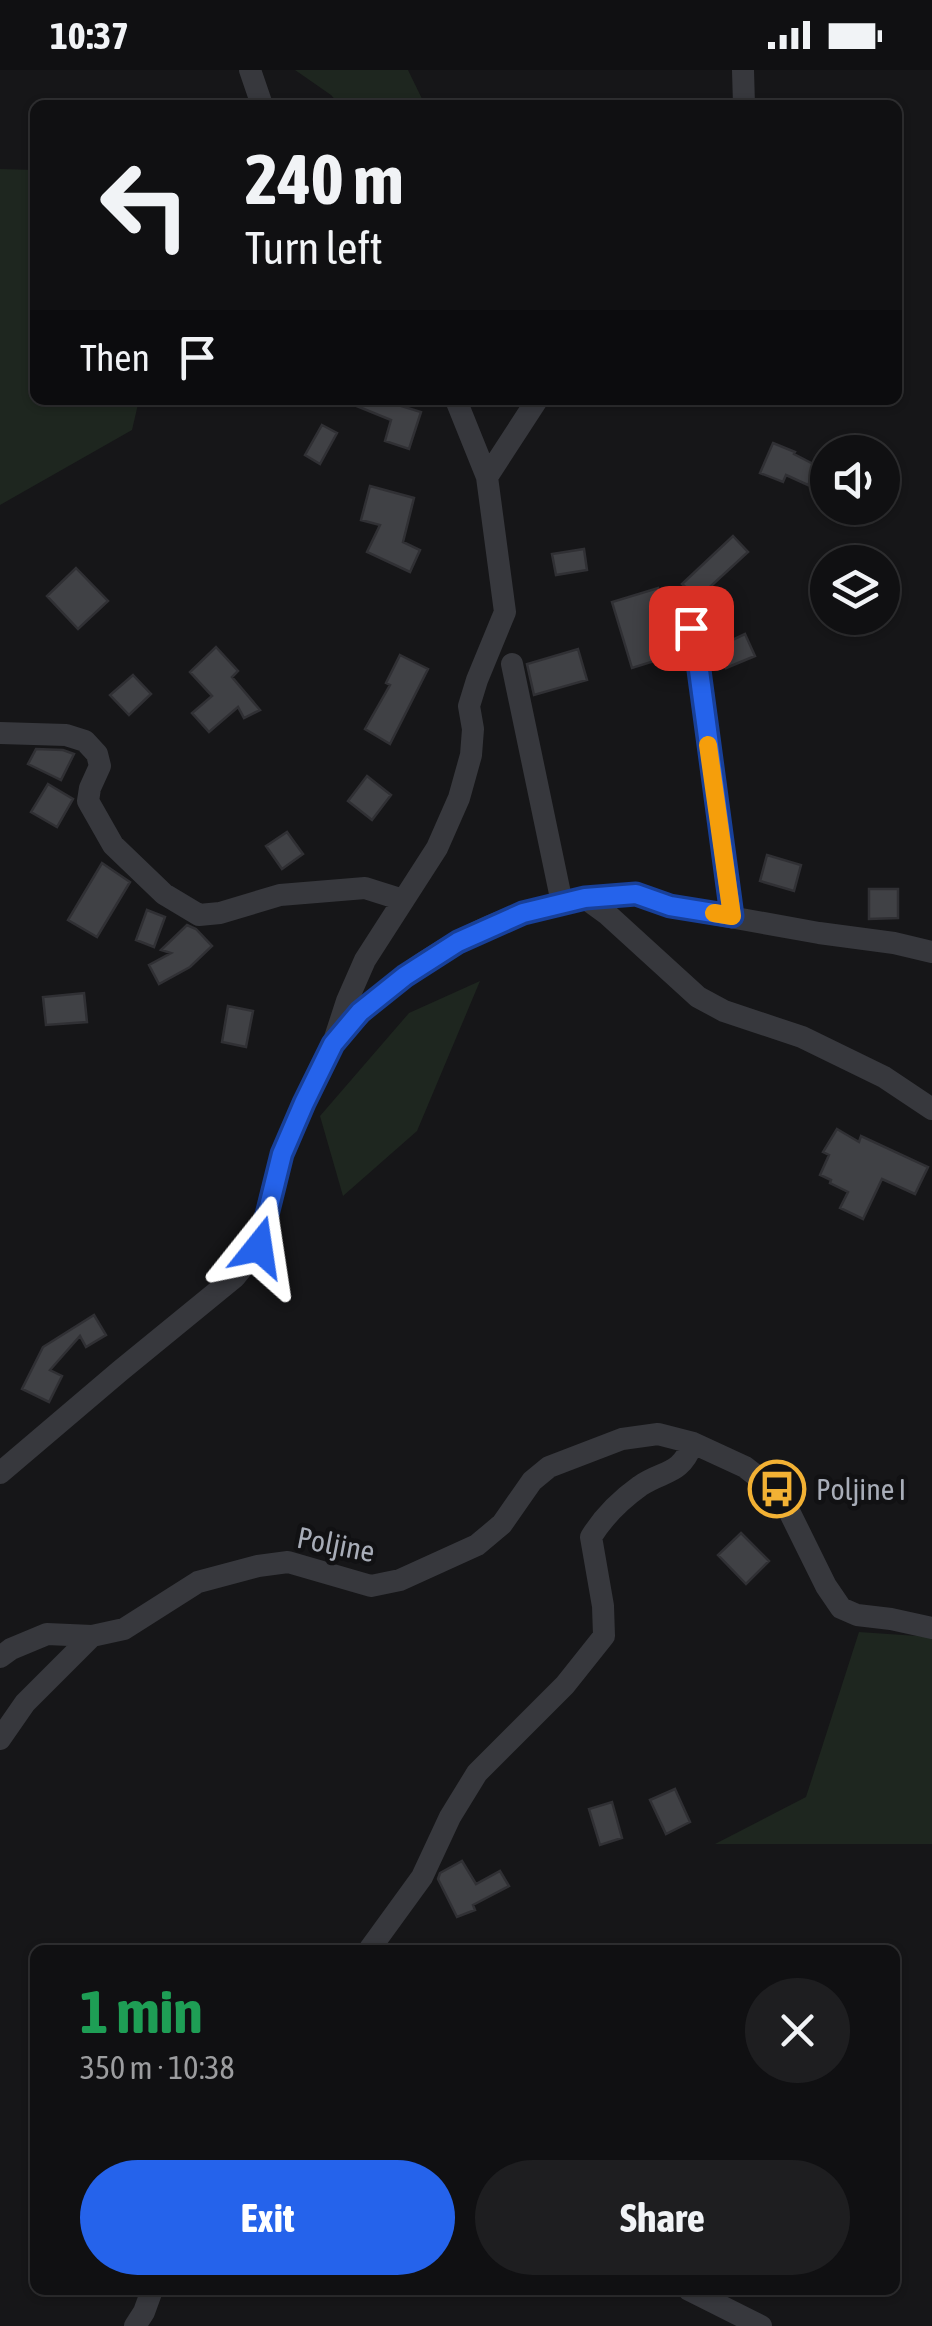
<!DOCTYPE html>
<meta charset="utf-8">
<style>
:root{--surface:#101012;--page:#1e1e20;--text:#f1f3f6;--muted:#9c9d9f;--line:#303032;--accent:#2563eb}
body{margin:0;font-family:"Asap Condensed",sans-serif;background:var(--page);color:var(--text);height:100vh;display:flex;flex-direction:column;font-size:38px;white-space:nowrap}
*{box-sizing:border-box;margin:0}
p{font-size:32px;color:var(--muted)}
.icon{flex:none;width:55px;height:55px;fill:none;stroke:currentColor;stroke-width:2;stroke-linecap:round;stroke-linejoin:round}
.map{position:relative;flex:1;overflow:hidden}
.sheet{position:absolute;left:30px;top:1875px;width:870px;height:350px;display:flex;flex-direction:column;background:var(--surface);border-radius:15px;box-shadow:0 2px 8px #0004,0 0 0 2px var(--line)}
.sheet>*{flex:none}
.guide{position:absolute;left:30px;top:30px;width:872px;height:305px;border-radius:15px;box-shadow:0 2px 8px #0004,0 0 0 2px var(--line);background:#101012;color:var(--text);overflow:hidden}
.buttons{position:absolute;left:810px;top:365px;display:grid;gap:20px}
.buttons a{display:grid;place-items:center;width:90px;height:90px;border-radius:50%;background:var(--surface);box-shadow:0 2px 8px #0004,0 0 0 2px var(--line);font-size:50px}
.pin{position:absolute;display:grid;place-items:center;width:85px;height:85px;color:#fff;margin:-42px;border-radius:20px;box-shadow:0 5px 15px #0006}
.me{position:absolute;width:110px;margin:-55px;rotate:15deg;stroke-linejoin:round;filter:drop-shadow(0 0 8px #0008)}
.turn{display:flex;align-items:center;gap:35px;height:210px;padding:0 50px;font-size:45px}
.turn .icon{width:130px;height:130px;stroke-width:2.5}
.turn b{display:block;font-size:70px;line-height:85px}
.then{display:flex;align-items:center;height:95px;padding:0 50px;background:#0003;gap:20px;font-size:38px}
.round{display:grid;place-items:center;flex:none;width:105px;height:105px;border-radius:52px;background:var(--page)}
.summary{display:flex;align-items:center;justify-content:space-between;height:170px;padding:0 50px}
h1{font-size:60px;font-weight:700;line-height:75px;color:#1e9e55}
.action{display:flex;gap:20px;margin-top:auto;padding:20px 50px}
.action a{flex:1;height:115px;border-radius:60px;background:var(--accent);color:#fff;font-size:40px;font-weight:700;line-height:115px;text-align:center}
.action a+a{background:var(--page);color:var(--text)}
.status{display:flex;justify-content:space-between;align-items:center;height:70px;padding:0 50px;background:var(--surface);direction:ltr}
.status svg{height:28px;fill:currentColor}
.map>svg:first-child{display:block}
</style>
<div class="status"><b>10:37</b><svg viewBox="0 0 49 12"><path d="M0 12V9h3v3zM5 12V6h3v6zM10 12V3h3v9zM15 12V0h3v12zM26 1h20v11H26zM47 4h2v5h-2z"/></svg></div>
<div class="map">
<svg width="932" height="2256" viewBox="0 0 932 2256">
<rect width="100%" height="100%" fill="#161618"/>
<!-- green -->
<path fill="#1e261f" d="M295 0H408L425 35H340L331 25Z
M0 99 35 100V330H139L132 360 0 435Z
M480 911 417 1061 343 1126 320 1046 409 943Z
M859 1562 932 1567V1774H715L806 1727Z"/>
<!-- building -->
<path fill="#404145" stroke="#303034" stroke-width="2.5" d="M342 330H382L421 342 409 379 385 371 391 350Z
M322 355 337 363 320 394 305 385Z
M773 373 795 382 794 384 817 396 808 415 786 405 783 412 760 403Z
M370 416 414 428 403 472 420 480 410 502 367 482 380 455 361 450Z
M733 466 748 482 698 528 682 514Z
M584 479 587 500 556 505 552 484Z
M76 498 108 531 78 559 47 526Z
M658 518 677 584 632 598 612 532Z
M745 564 755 586 726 598 717 577Z
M216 577 238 601 232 607 260 640 244 648 238 637 209 662 192 643 212 626 190 602Z
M578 579 587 610 534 625 527 594Z
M400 585 428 599 390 674 365 659 390 615 386 613Z
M133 605 151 624 129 645 110 625Z
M36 679 63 680 74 684 61 710 28 694Z
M367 706 391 725 372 750 348 731Z
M48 714 73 729 57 757 31 742Z
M287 762 303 784 282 799 266 776Z
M767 785 801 795 794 821 760 811Z
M102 793 130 812 97 867 68 850Z
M869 819H898V848L869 849Z
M147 840 165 847 154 877 136 870Z
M187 855 196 859 212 876 190 897 159 914 149 895 171 883 161 880Z
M84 923 87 952 46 955 43 927Z
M228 936 253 941 246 977 222 972Z
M837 1059 859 1072 861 1066 928 1097 915 1124 882 1109 863 1149 840 1138 848 1122 830 1113 831 1110 820 1105 829 1085 823 1082Z
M94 1245 106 1265 86 1277 80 1266 50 1300 62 1306 49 1332 22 1319 43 1277Z
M741 1463 769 1491 746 1514 718 1485Z
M675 1719 690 1752 666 1764 650 1730Z
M612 1732 622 1768 600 1775 589 1739Z
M462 1791 476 1814 500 1801 509 1816 473 1835 475 1840 457 1847 438 1809 440 1803Z"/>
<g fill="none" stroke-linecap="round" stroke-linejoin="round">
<!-- street -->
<path stroke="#37383d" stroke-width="22" d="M250 0 262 35
M743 0 744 35
M456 330 487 407
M686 537 696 578 732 846
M512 594 562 833
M0 663 66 665 85 671 97 684 100 696 90 718 88 731 113 775 164 824 199 845 220 843 280 825 365 818 403 830
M585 828 636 824 669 836 819 863 894 873 932 882
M341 965C387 910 456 866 523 843 543 836 564 832 585 828L607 844 698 927 724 941 802 967 884 1007 932 1039
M0 1403 120 1301 235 1207 259 1177 282 1084 304 1033 333 974 347 931 365 890 437 778 459 728 471 685 473 659 469 636 477 610 505 542 487 407 537 330
M0 1587 11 1579 47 1564 92 1566 124 1559 198 1512 258 1496 288 1492 371 1516 400 1510 477 1475 502 1454 532 1411 549 1397 622 1369 658 1364 693 1373 745 1397 763 1411 786 1435 826 1516 841 1538 857 1545 891 1549 932 1558
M0 1669 25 1633 92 1566
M369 1880 422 1807 450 1747 477 1703 565 1615 604 1566 603 1536 591 1467C604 1446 619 1431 640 1416 665 1399 679 1407 693 1373
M689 2220 761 2256
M135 2256 144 2242 152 2220"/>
</g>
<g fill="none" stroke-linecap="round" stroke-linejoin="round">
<!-- route casing -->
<g stroke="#184099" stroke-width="25">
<path id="route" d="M259 1177 282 1084 304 1033 333 974 360 942 405 906 458 872 523 843 585 828 636 824 670 836 732 846 696 578 691 558"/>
</g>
<!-- route -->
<use href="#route" stroke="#2563eb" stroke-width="18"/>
<!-- slow -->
<path stroke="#f59e0b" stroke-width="18" d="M708 675 732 846 714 843"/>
</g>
<!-- icons -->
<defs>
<g id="bus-ring" transform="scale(2.875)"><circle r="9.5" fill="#111113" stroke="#f2b134" stroke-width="1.5"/><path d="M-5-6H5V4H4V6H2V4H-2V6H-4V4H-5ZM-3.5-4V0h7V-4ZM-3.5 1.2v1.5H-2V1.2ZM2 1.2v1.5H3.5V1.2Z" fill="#f2b134"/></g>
</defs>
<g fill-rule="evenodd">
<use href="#bus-ring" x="777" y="1419"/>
</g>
<g text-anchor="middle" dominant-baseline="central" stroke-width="9" stroke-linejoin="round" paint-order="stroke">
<!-- poi labels -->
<g font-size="30" fill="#a8adb8" stroke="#111113" text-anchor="start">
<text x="816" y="1419">Poljine I</text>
</g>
<!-- street labels -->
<g font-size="30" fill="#a8adb8" stroke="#111113">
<text transform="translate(336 1474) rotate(11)">Poljine</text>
</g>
</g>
</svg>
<div class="buttons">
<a><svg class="icon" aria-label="sound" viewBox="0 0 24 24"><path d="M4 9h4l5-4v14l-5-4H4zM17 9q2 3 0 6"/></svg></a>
<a><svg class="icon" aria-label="layers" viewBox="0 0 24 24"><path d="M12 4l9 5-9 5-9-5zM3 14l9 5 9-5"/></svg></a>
</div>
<div class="pin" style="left:691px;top:558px;background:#d93025"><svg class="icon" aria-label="arrive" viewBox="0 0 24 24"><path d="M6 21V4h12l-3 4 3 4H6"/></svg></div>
<svg class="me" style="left:259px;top:1177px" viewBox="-20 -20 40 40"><path d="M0-17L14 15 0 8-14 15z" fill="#2563eb" stroke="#fff" stroke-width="4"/></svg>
<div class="guide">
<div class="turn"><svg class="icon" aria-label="left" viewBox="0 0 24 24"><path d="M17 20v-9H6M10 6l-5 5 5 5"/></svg><div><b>240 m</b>Turn left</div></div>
<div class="then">Then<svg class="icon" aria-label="arrive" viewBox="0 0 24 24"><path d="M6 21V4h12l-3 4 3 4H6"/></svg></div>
</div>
<section class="sheet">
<div class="summary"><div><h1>1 min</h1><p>350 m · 10:38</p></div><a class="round"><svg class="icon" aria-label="close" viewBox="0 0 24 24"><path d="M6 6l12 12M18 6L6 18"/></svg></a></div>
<div class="action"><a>Exit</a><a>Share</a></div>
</section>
</div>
